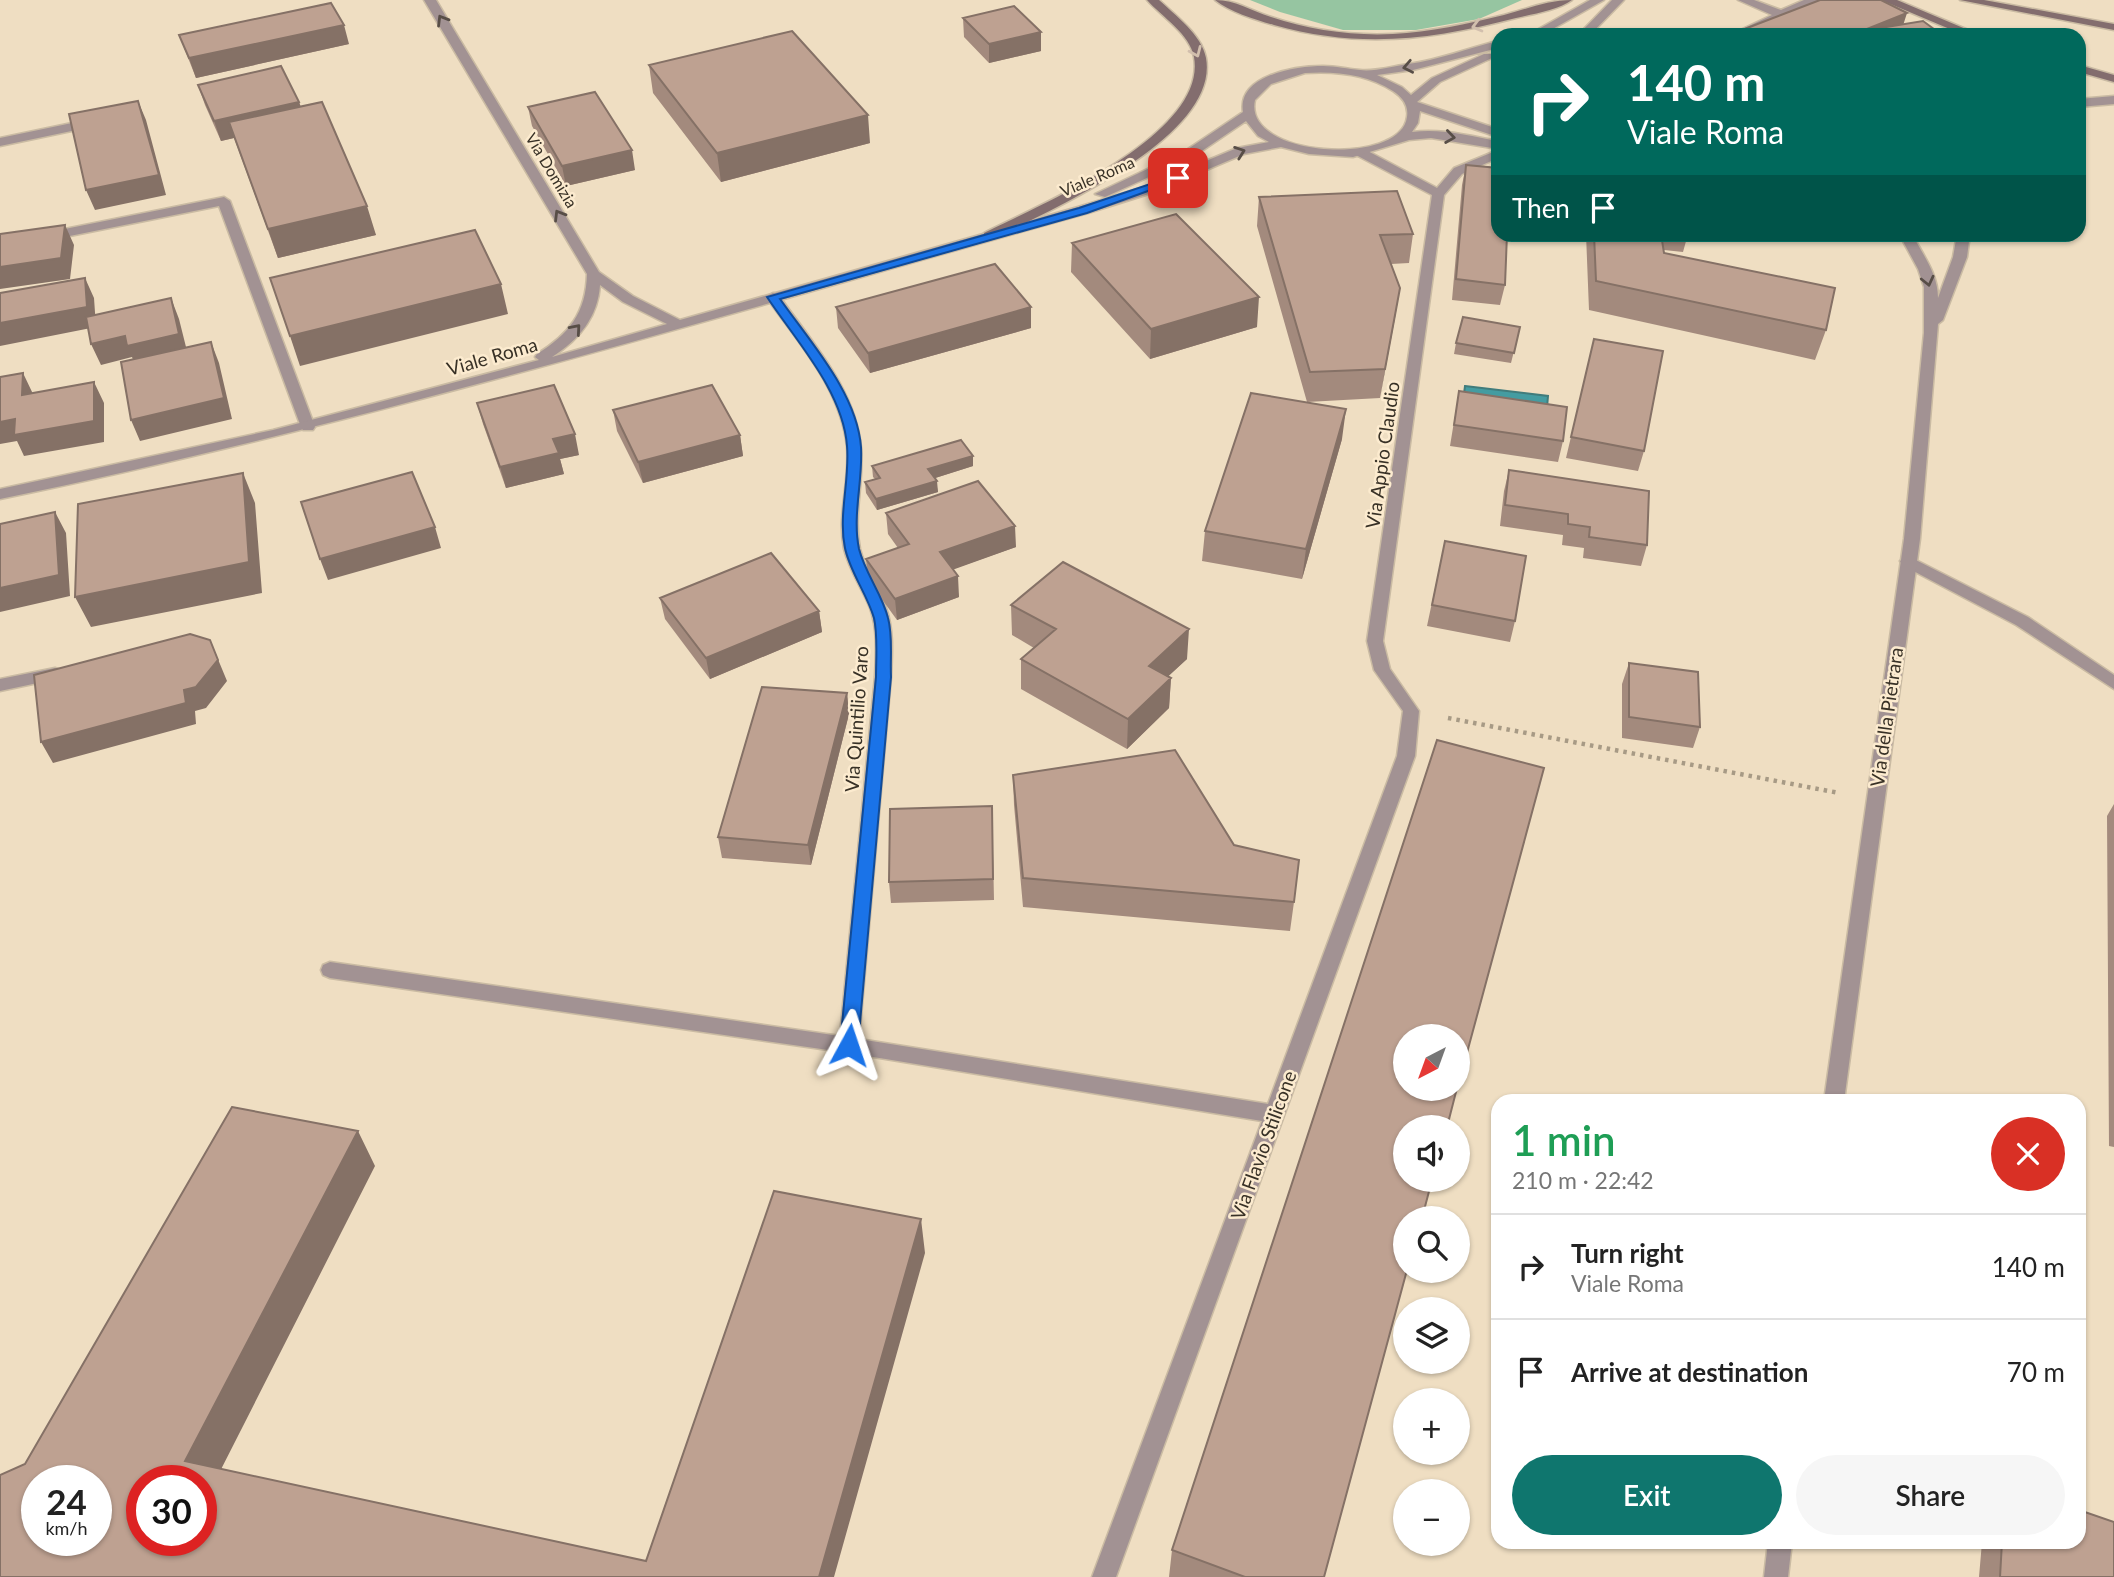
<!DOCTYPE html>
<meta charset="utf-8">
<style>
:root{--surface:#fff;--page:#f6f6f6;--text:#222;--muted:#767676;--line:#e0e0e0;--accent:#0f766e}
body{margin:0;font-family:Lato,sans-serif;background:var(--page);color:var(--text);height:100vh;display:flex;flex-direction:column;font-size:26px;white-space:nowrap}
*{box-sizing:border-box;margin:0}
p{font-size:23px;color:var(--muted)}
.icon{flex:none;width:38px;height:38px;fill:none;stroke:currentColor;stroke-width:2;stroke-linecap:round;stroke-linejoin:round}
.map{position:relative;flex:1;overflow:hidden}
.drawer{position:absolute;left:1491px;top:1094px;width:595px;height:455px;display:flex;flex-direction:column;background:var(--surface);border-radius:21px;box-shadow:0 2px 5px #0004}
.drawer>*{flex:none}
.top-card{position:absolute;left:1491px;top:28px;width:595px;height:214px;border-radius:21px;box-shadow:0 2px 5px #0004;background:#00695c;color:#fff;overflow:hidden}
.needle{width:46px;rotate:221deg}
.buttons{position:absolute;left:1393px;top:1024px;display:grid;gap:14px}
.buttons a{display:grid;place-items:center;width:77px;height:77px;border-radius:50%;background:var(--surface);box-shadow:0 2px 5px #0004;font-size:35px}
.speed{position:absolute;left:21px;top:1465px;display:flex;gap:14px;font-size:35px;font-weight:700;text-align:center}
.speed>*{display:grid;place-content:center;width:91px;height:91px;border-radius:50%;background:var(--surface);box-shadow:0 2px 5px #0004;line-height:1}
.speed small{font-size:18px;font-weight:400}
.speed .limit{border:10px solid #d22;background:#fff;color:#111}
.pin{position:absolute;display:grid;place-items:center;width:60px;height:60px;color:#fff;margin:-30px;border-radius:14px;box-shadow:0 4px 10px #0006}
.me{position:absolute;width:77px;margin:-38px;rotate:5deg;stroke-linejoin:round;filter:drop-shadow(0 0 5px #0008)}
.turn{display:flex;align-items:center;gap:24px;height:147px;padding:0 21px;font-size:32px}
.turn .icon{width:91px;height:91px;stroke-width:2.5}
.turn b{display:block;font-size:49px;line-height:60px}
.then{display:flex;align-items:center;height:66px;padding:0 21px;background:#0003;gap:14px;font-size:26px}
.round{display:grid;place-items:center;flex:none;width:74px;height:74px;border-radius:37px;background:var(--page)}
.summary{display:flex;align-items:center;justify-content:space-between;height:119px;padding:0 21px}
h1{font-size:42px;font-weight:600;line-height:52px;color:#1e9e55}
.button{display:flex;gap:14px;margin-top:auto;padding:14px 21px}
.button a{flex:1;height:80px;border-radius:42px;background:var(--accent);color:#fff;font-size:28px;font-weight:600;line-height:80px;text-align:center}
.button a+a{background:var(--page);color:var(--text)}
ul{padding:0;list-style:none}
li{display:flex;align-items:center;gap:21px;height:105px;padding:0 21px;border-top:2px solid var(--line)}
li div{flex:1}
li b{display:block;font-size:26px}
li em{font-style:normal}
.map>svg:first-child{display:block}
</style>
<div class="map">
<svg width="2114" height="1577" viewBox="0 0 2114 1577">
<rect width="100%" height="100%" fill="#efdec2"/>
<!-- green -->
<path fill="#96c5a1" d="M1250 0H1522L1479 19 1416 30H1343L1280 12Z"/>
<!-- water -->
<path fill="#449ca1" stroke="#407c7c" stroke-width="2" d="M1465 386 1548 396 1546 419 1462 409Z"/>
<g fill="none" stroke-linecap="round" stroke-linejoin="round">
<!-- service casing -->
<g stroke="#cabba3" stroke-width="3">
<path id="service" d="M96 118 102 122 100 125 0 146V138Z
M1908 556 2028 617 2114 675V689L2016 625 1902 565 1900 561Z"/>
</g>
<!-- minor casing -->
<g stroke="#cabba3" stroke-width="3">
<path id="minor" d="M1738 0H1754L1781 10 1804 0H1819L1745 35H1730L1772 15Z
M1356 149H1364L1437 188 1454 168 1498 150V158L1462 174 1444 195 1383 641 1390 669 1419 711 1415 756 1116 1577H1092L1262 1121 849 1053 330 978 323 975 321 970 323 965 330 962 840 1036 875 677C876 654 878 630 870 608 862 588 849 570 844 549 837 515 850 481 847 447 841 389 798 342 766 297L773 293 778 294C810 340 856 389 861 448 864 482 853 515 860 549 865 570 879 588 886 608 894 630 892 654 891 677L859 1039 1268 1104 1397 756 1403 711 1374 670 1367 641 1432 195 1356 155Z
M224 197 230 201 315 427 313 430H303L301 427 219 206 0 250V242Z
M55 668 61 670 63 674 61 678 0 691V679Z"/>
</g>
<!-- tertiary casing -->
<g stroke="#cabba3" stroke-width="3">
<path id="tertiary" d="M424 0H436L599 272 633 296 680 320 1078 207 1144 187 1237 148 1269 142 1258 136 1246 121 1193 157 1105 197 1095 194 1185 151 1243 112C1237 75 1296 66 1323 66 1336 66 1348 69 1360 70 1374 72 1394 66 1408 64 1439 60 1468 48 1498 41V48L1413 70 1377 75 1402 87 1411 95 1432 78 1484 54H1492V58L1440 82 1417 102 1498 129V137L1420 111 1418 123 1412 132C1441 128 1470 136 1498 141V149L1431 138 1409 140 1353 157 1309 154 1281 147 1244 154 1152 193 1088 213C726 314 368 423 0 499V489L273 430 539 360 535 357 537 354C569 334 586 313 587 274ZM1305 73C1335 71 1367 74 1393 91 1402 97 1409 105 1407 117 1401 167 1242 158 1255 100L1271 84ZM600 285 623 302 667 324 552 357C579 340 598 317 600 285Z
M1590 0H1604L1542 35H1528Z
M1612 0H1624L1590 35H1578Z
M2114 96V104L2079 107V99Z
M1899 234H1912C1923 255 1938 274 1938 298L1953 257 1957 234H1970L1967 257 1943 320 1938 324 1920 539 1844 1101H1824L1904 539 1924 333V287L1918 269Z
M1768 1542H1792L1788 1577H1764Z"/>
</g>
<!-- secondary casing -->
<g stroke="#cabba3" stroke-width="3">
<path id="secondary" d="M1147 0H1159C1175 15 1202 35 1206 58 1220 137 1051 209 994 239H984V233C1040 205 1208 134 1194 57 1190 34 1162 17 1147 0Z
M1215 0C1236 0 1251 11 1271 17 1310 30 1352 36 1393 34 1430 32 1467 24 1504 15 1527 9 1548 0 1572 0 1558 10 1533 14 1516 18 1431 40 1360 49 1274 25 1256 20 1230 12 1215 0Z
M1881 0H1897L1980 35H1964Z
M1960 0H1984L2114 24V30Z
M2079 65 2114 75V82L2079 72Z"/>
</g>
<!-- path -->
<path stroke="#a79a85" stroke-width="4.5" stroke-dasharray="3.5 5" stroke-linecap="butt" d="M1448 718 1839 793"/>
<!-- service -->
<use href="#service" fill="#a29293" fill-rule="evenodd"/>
<!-- minor -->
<use href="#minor" fill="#a29293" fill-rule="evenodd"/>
<!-- tertiary -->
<use href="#tertiary" fill="#a29293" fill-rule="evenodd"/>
<!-- secondary -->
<use href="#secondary" fill="#836d6e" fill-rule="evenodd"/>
</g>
<!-- wall -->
<path fill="#a38a7d" d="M963 18 1041 51 989 63 964 37Z
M179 35 349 44 196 78Z
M649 65 870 143 721 182 653 93Z
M198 85 299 102 301 107 376 235 278 258 234 138 221 141 205 105Z
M528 107 635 170 566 186 532 126Z
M1466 165 1505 285 1500 305 1452 300 1462 185Z
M1259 197 1413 234 1409 263 1391 264 1400 288 1380 398 1307 402 1257 226Z
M1586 234H1688L1683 252 1664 250V253L1826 330 1815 360 1589 310Z
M1072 243 1257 327 1150 359 1071 272Z
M836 307 1031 328 870 373 838 328Z
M1520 327 1511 363 1454 354 1456 343Z
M1594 339 1644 451 1638 471 1566 458Z
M1459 391 1563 441 1558 462 1450 446Z
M477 403 579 455 560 459 564 474 506 488 483 424Z
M613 410 740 435 743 456 643 483 617 431Z
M1342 439 1302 579 1202 561 1205 531Z
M973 456V466L935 478 938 492 877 510 866 493 865 482 875 479 873 477 872 466Z
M1509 470 1647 545 1641 566 1583 558 1584 548 1562 545 1563 535 1500 526 1504 491Z
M886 513 1016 547 953 569 959 597 897 620 868 580 866 559 898 548 888 534Z
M1445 541 1515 621 1510 642 1427 626Z
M660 598 819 611 822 632 710 679 665 619Z
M1011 605 1187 659 1168 676 1171 678 1169 708 1127 749 1021 689V659L1034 648 1012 635Z
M1629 663 1700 727 1693 748 1622 738V684Z
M847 693 849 714 811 865 722 858 718 837Z
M1013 775 1234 845 1294 902 1290 931 1023 907 1014 805Z
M2114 804V1147L2109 1146 2107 816Z
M992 806 994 900 891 903 889 882Z
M1982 1542H2079L2114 1577H1979Z
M1172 1550 1324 1577H1169Z"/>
<!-- shaded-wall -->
<path fill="#857166" d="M1907 13 1900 35 1862 31Z
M344 25 349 44 196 78 189 58Z
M1041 32V51L989 63V44Z
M138 101 146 120 166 195 95 210 86 190Z
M299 102 305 121 221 141 214 121Z
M868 115 870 143 721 182 717 153Z
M632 150 635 170 566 186 562 166Z
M367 206 376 235 278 258 268 229Z
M65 225 74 245 70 279 0 289V267Z
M85 278 94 298 96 327 0 346V323Z
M501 284 508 314 300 366 290 336Z
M1400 288 1395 318 1380 398 1385 369Z
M1259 297 1257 327 1150 359 1151 329Z
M171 298 179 319 188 355 136 367 132 357 101 365 91 344Z
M1031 307V328L870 373 868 353Z
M211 342 219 363 232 419 140 441 131 420Z
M23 373 33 394 22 395Z
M94 382 104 403V442L24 456 17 441 0 444V422Z
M1346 409 1342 439 1302 579 1306 549Z
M575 434 579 455 560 459 564 474 506 488 500 467 553 439Z
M740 435 743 456 643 483 638 462Z
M973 456V466L929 480 928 469Z
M243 473 255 503 262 593 91 627 75 597Z
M937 481 938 492 877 510 876 499Z
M55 512 66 533 70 596 0 612V588Z
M1015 526 1016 547 941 574 940 552Z
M435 527 441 548 328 580 320 559Z
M958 576 959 597 897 620 895 599Z
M819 611 822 632 710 679 706 658Z
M1189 629 1187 659 1147 696 1149 666Z
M210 640 227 681 206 708 195 711 196 724 53 763 41 742 184 690Z
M1171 678 1169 708 1127 749 1128 719Z
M847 693 849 714 811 865 808 845Z
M358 1131 375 1166 210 1491 185 1461Z
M921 1219 925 1253 834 1577H819Z"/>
<!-- building -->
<path fill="#bea191" stroke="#857166" stroke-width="2" fill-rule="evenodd" d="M1820 0H1881L1907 13 1862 31 1923 21 1942 35H1729Z
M331 3 344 25 189 58 179 35Z
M1014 6 1041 32 989 44 963 18Z
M792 31 868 115 717 153 649 65Z
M281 66 299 102 214 121 198 85Z
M595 92 632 150 562 166 528 107Z
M138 101 159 175 86 190 69 114Z
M322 102 367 206 268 229 229 122Z
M1466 165 1498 168V234H1507L1505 285 1456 279Z
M1397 191 1413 234 1380 235 1400 288 1385 369 1310 372 1259 197Z
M1176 214 1259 297 1151 329 1072 243Z
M65 225 61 258 0 267V234Z
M475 230 501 284 290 336 270 278Z
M1594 234H1661L1664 253 1835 288 1826 330 1596 281Z
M995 264 1031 307 868 353 836 307Z
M85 278 87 307 0 323V293Z
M171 298 179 334 127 346 125 336 91 344 86 317Z
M1463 317 1520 327 1514 353 1456 343Z
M1594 339 1663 351 1644 451 1571 437Z
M211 342 224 398 131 420 121 362Z
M23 373 22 395 94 382V421L14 435 15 419 0 422V377Z
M554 385 575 434 553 439 559 453 500 467 477 403Z
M712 385 740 435 638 462 613 410Z
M1459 391 1567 407 1563 441 1454 425Z
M1251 393 1346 409 1306 549 1205 531Z
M961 440 973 456 928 469 937 481 876 499 865 482 880 478 872 466Z
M1509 470 1649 491 1647 545 1589 537 1590 527 1568 524V514L1505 505Z
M412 472 435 527 320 559 301 502Z
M243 473 249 562 75 597 78 504Z
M978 481 1015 526 940 552 958 576 895 599 866 559 909 544 886 513Z
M55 512 59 575 0 588V524Z
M1445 541 1526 556 1515 621 1432 605Z
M771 553 819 611 706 658 660 598Z
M1063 562 1189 629 1149 666 1171 678 1128 719 1021 659 1056 629 1011 605Z
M190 634 210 640 218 660 196 687 184 690 186 703 41 742 34 675Z
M1629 663 1698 672 1700 727 1629 717Z
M762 687 847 693 808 845 718 837Z
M1437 740 1544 768 1458 1086V1036H1405V1088H1457L1447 1127H1405V1180H1432L1422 1218H1405V1270H1407L1324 1577H1245L1172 1550Z
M1175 750 1234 845 1299 860 1294 902 1023 878 1013 775Z
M992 806 993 879 889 882 890 809Z
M232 1107 358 1131 185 1461 646 1561 774 1191 921 1219 819 1577H0V1475L25 1464ZM37 1480H96V1540H37ZM142 1480H201V1540H142Z
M2079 1510 2114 1522V1577H2000L2002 1542H2079Z"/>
<!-- one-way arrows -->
<defs><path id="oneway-chevron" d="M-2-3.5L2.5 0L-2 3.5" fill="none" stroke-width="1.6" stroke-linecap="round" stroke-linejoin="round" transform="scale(1.75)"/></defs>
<g stroke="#584e47">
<use href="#oneway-chevron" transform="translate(442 20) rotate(-121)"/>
<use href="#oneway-chevron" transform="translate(1408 67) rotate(169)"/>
<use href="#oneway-chevron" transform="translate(1450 137) rotate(8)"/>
<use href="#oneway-chevron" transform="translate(1240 152) rotate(-20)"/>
<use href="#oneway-chevron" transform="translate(559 215) rotate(-121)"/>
<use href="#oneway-chevron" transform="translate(1928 281) rotate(77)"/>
<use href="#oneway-chevron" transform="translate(576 329) rotate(-49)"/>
</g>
<g stroke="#d2bfad">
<use href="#oneway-chevron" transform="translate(1477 26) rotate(165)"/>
<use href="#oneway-chevron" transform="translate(1196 52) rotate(66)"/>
</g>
<!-- route -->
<path fill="#1a73e8" stroke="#114b97" stroke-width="2" d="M1174 176 1184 178 1087 213 780 299C810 342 857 393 861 447 863 481 852 516 859 549 865 573 882 594 888 618 893 636 890 658 891 677L858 1045 855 1051H842L840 1045 876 677C876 658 878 636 874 618 867 594 850 572 845 548 838 515 850 480 847 446 843 391 796 341 767 297L1079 208Z"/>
<g text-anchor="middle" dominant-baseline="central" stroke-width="5" stroke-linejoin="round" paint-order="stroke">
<!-- far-street labels -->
<g font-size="16" fill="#383126" stroke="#fcebcf">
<text transform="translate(552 170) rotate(59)">Via Domizia</text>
<text transform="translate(1097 176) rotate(-23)">Viale Roma</text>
</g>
<!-- street labels -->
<g font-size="19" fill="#383126" stroke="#fcebcf">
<text transform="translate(492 356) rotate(-16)">Viale Roma</text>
<text transform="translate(1382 455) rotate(-82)">Via Appio Claudio</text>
<text transform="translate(1886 717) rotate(-82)">Via della Pietrara</text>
<text transform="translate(856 719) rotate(-86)">Via Quintilio Varo</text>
<text transform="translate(1263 1145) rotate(-70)">Via Flavio Stilicone</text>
</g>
</g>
</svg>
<div class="buttons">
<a><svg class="needle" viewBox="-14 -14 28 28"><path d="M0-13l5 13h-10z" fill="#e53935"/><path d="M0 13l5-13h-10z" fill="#767676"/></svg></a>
<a><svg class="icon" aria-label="sound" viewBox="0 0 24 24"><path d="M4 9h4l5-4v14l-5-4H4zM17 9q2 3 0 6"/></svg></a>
<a><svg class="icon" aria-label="search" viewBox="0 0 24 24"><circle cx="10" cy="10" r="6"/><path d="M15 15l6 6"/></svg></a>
<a><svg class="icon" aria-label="layers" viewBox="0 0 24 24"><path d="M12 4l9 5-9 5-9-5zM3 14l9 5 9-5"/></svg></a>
<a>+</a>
<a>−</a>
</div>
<div class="speed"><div>24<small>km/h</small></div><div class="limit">30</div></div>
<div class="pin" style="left:1178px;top:178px;background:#d93025"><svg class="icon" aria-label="arrive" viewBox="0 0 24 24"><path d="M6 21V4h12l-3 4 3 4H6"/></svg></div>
<svg class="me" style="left:849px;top:1045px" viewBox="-20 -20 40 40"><path d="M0-17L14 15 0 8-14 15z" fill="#1a73e8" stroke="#fff" stroke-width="4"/></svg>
<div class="top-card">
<div class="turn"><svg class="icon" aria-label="right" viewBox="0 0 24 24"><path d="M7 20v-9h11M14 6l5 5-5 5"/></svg><div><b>140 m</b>Viale Roma</div></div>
<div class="then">Then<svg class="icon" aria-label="arrive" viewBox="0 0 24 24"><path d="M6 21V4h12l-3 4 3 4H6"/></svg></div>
</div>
<section class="drawer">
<div class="summary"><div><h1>1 min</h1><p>210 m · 22:42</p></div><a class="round" style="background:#d93025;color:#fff"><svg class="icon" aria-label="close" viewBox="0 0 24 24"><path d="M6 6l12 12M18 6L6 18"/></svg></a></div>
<ul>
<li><svg class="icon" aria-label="right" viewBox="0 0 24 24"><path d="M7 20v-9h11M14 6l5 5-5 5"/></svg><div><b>Turn right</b><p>Viale Roma</p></div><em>140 m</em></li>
<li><svg class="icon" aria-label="arrive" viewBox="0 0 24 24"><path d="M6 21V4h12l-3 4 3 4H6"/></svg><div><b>Arrive at destination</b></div><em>70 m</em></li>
</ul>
<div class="button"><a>Exit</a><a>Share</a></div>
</section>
</div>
